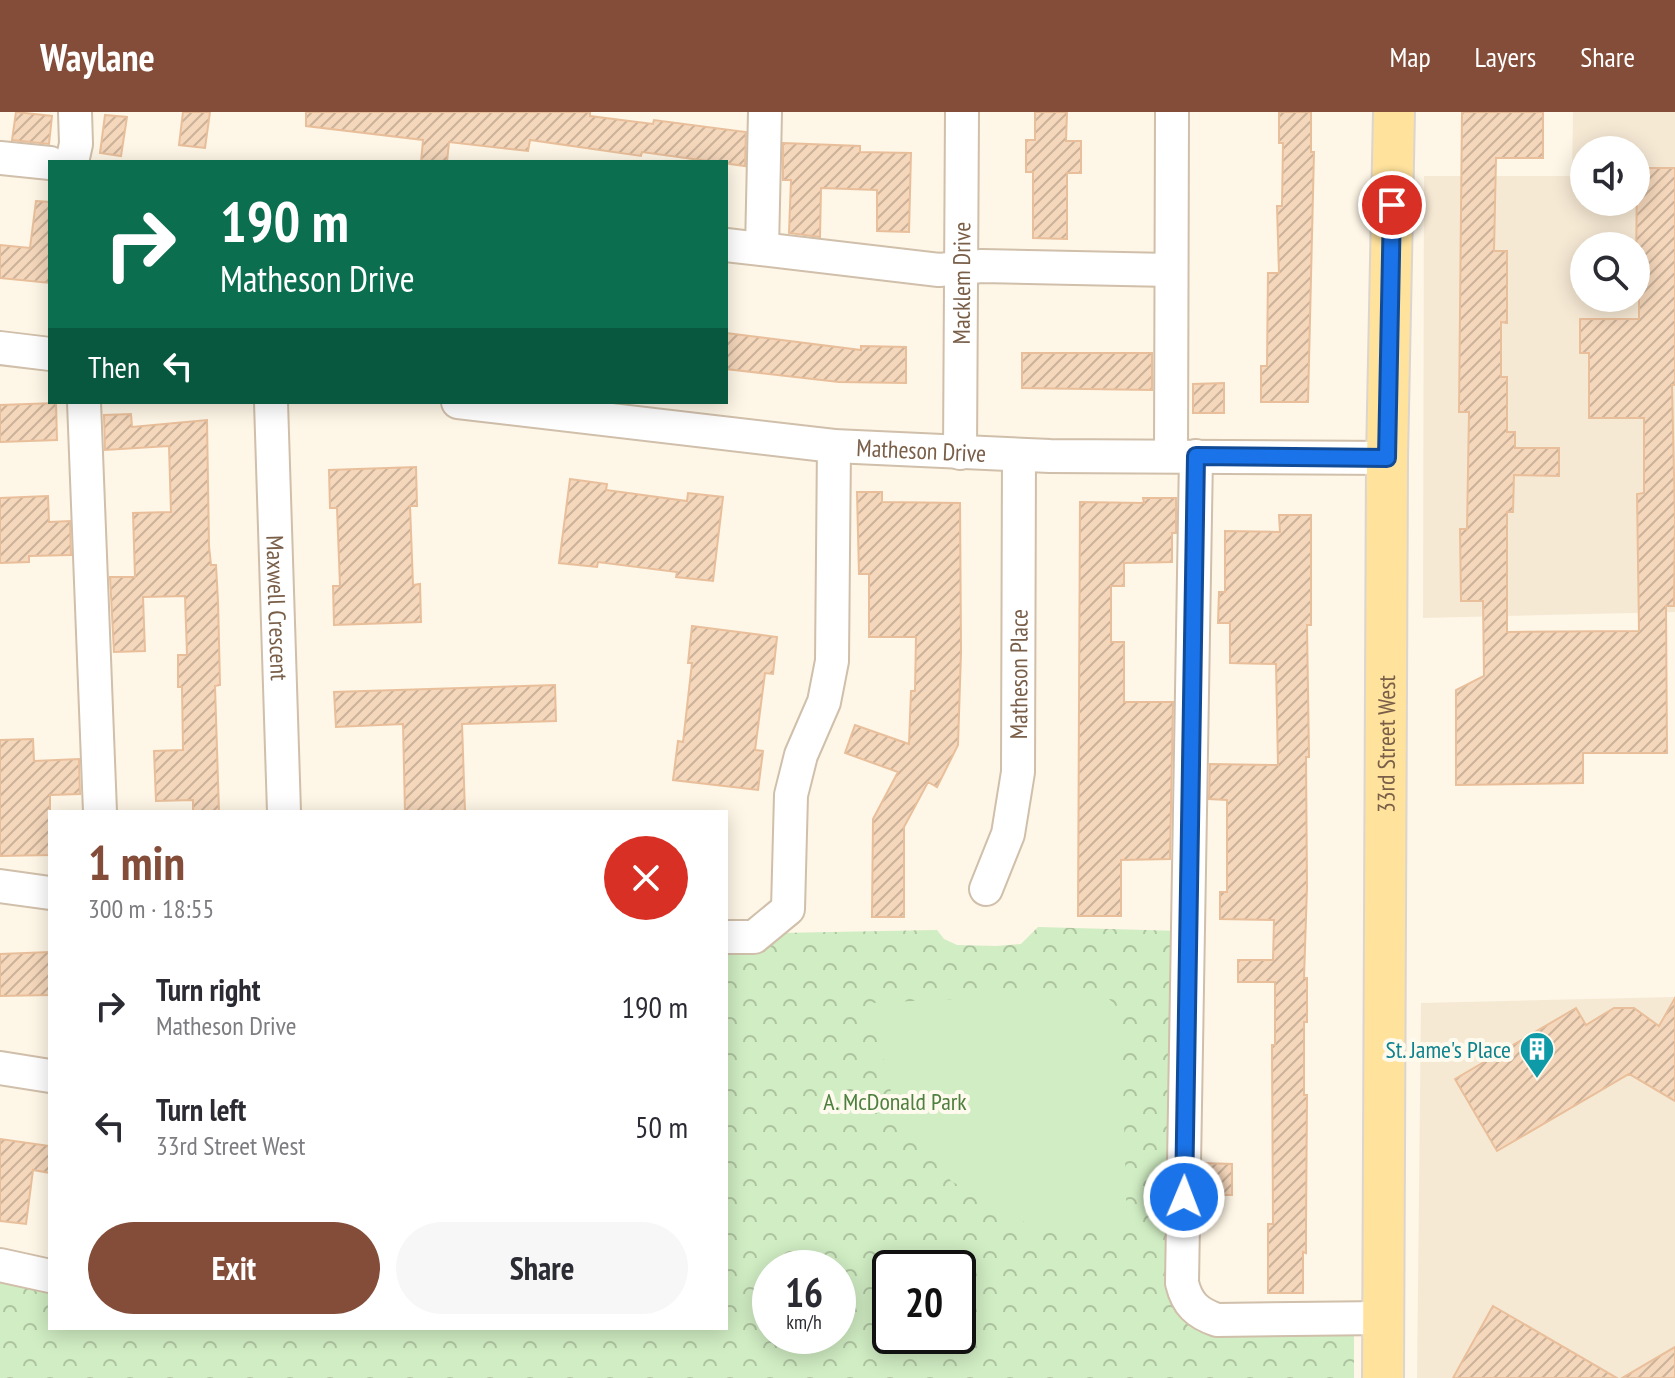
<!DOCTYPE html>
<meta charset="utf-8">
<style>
:root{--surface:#fff;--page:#f7f7f7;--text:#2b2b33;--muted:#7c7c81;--accent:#844d3a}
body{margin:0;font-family:"PT Sans Narrow",sans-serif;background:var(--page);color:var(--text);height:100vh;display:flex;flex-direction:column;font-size:30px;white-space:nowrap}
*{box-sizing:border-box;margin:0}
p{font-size:26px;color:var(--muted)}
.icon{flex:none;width:44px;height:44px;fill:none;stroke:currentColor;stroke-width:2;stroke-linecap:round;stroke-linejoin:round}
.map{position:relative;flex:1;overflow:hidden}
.panel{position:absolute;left:48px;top:698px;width:680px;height:520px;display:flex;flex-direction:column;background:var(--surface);border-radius:0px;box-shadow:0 4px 20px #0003}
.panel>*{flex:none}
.hud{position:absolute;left:48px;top:48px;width:680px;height:244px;border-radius:0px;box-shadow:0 4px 20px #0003;background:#0b6e4f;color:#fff;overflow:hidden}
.controls{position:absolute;left:1570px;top:24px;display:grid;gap:16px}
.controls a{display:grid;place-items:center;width:80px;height:80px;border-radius:50%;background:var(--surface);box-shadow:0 4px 20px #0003;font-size:40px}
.speed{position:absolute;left:752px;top:1138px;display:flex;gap:16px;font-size:40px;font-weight:700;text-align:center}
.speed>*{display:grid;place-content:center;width:104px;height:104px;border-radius:50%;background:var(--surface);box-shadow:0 4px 20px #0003;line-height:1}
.speed small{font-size:20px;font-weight:400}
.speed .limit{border:4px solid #111;border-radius:12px;background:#fff;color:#111}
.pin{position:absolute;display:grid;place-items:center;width:68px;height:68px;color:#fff;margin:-34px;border:4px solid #fff;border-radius:50%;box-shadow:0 2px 8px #0007}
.me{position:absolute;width:88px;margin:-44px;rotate:1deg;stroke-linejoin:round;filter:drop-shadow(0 0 6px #0008)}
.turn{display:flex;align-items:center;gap:28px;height:168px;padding:0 40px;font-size:36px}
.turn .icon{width:104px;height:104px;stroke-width:2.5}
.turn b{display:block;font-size:56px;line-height:68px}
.then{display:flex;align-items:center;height:76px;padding:0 40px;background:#0003;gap:16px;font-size:30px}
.round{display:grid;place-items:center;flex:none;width:84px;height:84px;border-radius:42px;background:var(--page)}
.head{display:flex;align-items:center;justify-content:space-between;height:136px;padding:0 40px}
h1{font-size:48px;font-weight:700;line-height:60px;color:var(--accent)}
.button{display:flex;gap:16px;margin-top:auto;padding:16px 40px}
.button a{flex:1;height:92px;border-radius:48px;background:var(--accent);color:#fff;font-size:32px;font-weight:700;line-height:92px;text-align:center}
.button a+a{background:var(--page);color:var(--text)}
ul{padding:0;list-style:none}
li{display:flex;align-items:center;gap:24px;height:120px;padding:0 40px}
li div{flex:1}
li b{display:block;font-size:30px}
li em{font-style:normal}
header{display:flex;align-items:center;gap:48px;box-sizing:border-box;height:112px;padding:0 40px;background:var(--accent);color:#fff}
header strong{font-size:38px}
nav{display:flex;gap:44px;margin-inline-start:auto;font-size:28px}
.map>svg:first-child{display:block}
</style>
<header>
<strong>Waylane</strong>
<nav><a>Map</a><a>Layers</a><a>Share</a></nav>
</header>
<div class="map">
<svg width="1675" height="1266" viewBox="0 0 1675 1266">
<defs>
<pattern id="park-crowns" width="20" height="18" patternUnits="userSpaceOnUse" patternTransform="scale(2)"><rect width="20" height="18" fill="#d0edc3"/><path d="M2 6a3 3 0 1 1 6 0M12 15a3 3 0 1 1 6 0" fill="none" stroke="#aec3a0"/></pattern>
<pattern id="building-hatch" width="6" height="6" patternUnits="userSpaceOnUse" patternTransform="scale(2)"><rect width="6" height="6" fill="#f5d7bb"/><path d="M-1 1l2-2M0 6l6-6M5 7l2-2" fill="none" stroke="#cbb29a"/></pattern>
</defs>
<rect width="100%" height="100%" fill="#fef6e6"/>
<!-- residential -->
<path fill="#f6e9d4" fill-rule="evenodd" d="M1573 0H1675V500L1423 506 1424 64H1572ZM1584 38H1636V90H1584ZM1584 134H1636V186H1584Z
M1675 885V1266H1417L1421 891Z"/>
<!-- park -->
<path fill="url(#park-crowns)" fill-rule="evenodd" d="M1038 815 1181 819 1174 1188 1354 1212V1266H0V1162L50 1173V1216H726V839L779 821 937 818 944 827 957 833 996 834 1021 832ZM770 1156H838V1224H770ZM890 1156H958V1224H890Z"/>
<!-- garden -->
<path fill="#d0edc3" d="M1102 880 1121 899 1127 1119 1026 1111 951 1069 896 1001 870 891Z"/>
<!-- building -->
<path fill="url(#building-hatch)" stroke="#e9bf9b" stroke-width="2" d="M16 0 52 4 49 32 12 28Z
M183 0H210L205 36 179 33Z
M306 0H590V4L653 12 654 8 746 20 745 54 642 40 641 44 530 28 528 39 449 30 447 50H421L423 28 306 14Z
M1035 0H1067L1066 29H1081V61H1067V127L1033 126V60H1026V28H1035Z
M1279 0H1311V40H1314L1308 290H1261V254H1267L1268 161H1279L1277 94H1282L1283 31H1279Z
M1462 0H1543V46H1496L1494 139H1507V211L1501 210V265H1507V320H1515V336H1559V364L1514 363 1513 400H1507V520L1639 519 1637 382 1644 381V306H1589V241H1580V207H1639V166H1636L1637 56H1675V273H1672L1675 407 1674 494H1666L1667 641H1583V671L1456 673V578L1484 564 1483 489H1461L1460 417H1467L1469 300H1459Z
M105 3 127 5 121 44 100 41Z
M783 31 860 34V40L911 41 909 120 877 119V78L821 76 820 125 789 121 791 68H783Z
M36 89 50 90V171L0 166V133L30 136Z
M726 221 861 238V234L906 235V271L839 270 726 257Z
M1022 241H1152V278L1022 276Z
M1224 271V301H1193V272Z
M56 291 57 328 0 330V293Z
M131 302 132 315 207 308 209 434 211 453H216L218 489 220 573 215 574 219 700H193V688L156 689 154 639 183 638 182 575H178V543H187L185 484 143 485 145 539 114 540 110 465H135L133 401 171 400 169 334 105 338 104 303Z
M416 355 417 394H410L413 473 420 472 421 510 334 513 333 474H340L337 396H330L329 358Z
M570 367 607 372 606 378 687 389 688 381 723 385 713 469 676 465 677 460 598 450 597 455 559 451Z
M857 380H882V390L960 391 961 540 958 633 937 675 928 670 904 715V805H872L873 707 898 660 845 641 855 613 909 632 911 579H915L916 525H869V462H859Z
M48 384 49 410 70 409 71 443 29 444V450L0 451V386Z
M1143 386H1176V421H1172V450L1124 451V474H1111V530H1124V590H1173L1170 747 1121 748V804H1078L1080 390 1144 391Z
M1279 403H1311V513H1307L1309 645H1306L1307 775 1304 866H1307V910H1304V983H1307L1306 1112V1141L1303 1140V1181H1268V1112H1273L1272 933H1275V870H1238V848H1273L1274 808 1220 807V780H1227V688L1209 687 1210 652 1278 653 1276 552 1230 551V511H1218L1219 480H1225V419L1280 420Z
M692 514 777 525 773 562 765 561 755 638 763 639 758 678 673 668 678 629 683 630 692 551H688Z
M555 573 556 609 462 612 465 700H405L403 612 336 615 334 580Z
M33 627 34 649 79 647 80 682 50 683V743L0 744V628Z
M50 840V883L0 884V842Z
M1675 886V989L1629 962 1497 1039 1455 967 1576 896 1586 913 1614 896H1634L1659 914Z
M0 1027 50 1034V1061L33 1058 26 1112 0 1109Z
M1203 1051 1232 1052V1083H1202Z
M1493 1194 1617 1266H1453Z
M1675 1235V1266H1622Z"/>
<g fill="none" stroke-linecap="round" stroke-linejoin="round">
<!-- minor casing -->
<g stroke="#d0bfaa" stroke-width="36">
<g id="minor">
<path d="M0 46 50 51"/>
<path d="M72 50 76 32 75 0"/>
<path d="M726 133 939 158 982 154 1170 158"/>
<path d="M762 137 765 0"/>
<path d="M0 236 50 242"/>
<path d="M84 290 100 700"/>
<path id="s1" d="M271 290 284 700"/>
<path id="s2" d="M458 290 834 334 1050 344 1387 346"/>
<path id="s3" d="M960 341 962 0"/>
<path d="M1171 344 1172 0"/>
<path d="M1196 344 1182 1171C1187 1192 1197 1201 1217 1208L1384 1206"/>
<path d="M0 774 50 781"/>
<path id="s4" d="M986 777 1008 722 1018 660 1019 343"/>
<path d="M726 825H754L788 797 791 683 801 643 824 590 832 549 834 334"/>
<path d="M0 956 50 964"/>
<path d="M0 1153 50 1164"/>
</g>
</g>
<!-- major casing -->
<g stroke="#dcd5cf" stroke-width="44">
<g id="major">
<path id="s5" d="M1383 1266 1387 346 1394 0"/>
</g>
</g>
<!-- minor -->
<use href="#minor" stroke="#fff" stroke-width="32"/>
<!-- major -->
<use href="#major" stroke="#ffe29c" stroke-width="40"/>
</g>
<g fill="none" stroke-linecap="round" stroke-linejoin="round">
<!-- route casing -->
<g stroke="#114b97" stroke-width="20">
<path id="route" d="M1184 1085 1196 344 1387 346 1392 93"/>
</g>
<!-- route -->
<use href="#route" stroke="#1a73e8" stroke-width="14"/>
</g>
<!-- icons -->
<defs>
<g id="building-pin" transform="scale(1.8)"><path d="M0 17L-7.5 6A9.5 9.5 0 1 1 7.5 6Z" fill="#0f9aa8" stroke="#fffaee"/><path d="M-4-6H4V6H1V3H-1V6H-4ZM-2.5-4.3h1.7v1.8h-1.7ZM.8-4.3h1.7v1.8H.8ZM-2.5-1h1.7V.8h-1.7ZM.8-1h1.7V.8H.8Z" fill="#fff"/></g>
</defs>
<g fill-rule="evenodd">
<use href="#building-pin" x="1537" y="937"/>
</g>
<g text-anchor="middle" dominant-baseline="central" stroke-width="8" stroke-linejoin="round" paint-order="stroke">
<!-- street labels -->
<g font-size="24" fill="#795e48" stroke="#fffaee">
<text stroke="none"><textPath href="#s3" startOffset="170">Macklem Drive</textPath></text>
<text stroke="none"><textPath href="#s2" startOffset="466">Matheson Drive</textPath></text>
<text stroke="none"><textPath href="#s1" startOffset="206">Maxwell Crescent</textPath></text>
<text stroke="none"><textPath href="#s4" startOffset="220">Matheson Place</textPath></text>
<text stroke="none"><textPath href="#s5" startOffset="634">33rd Street West</textPath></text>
</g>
<!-- culture labels -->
<g font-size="24" fill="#0d838f" stroke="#fffaee" text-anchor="end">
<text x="1511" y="937">St. Jame's Place</text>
</g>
<!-- park labels -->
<g font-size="24" fill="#4d803f" stroke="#fffaee">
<text x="895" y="989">A. McDonald Park</text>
</g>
</g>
</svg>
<div class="controls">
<a><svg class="icon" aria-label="sound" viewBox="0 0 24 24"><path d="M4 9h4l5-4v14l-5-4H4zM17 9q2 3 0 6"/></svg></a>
<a><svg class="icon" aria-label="search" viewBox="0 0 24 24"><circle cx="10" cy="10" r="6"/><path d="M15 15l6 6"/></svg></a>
</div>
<div class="speed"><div>16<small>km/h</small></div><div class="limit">20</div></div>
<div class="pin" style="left:1392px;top:93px;background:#d93025"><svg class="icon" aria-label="arrive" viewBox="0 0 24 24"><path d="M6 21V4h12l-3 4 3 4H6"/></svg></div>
<svg class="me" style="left:1184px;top:1085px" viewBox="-20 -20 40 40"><circle r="17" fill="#1a73e8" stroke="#fff" stroke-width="3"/><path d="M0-11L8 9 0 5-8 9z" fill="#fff"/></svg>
<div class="hud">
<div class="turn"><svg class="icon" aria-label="right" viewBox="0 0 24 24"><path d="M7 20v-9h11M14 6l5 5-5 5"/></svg><div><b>190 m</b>Matheson Drive</div></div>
<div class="then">Then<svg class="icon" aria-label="left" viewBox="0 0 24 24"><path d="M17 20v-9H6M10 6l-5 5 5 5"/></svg></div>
</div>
<section class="panel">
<div class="head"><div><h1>1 min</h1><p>300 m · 18:55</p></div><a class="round" style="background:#d93025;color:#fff"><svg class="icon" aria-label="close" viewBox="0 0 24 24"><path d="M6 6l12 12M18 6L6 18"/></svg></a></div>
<ul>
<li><svg class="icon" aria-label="right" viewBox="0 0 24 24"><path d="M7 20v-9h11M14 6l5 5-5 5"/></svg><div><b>Turn right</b><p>Matheson Drive</p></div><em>190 m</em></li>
<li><svg class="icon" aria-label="left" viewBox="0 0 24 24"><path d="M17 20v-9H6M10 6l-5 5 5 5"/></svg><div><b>Turn left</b><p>33rd Street West</p></div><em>50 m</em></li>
</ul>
<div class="button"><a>Exit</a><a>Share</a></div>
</section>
</div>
